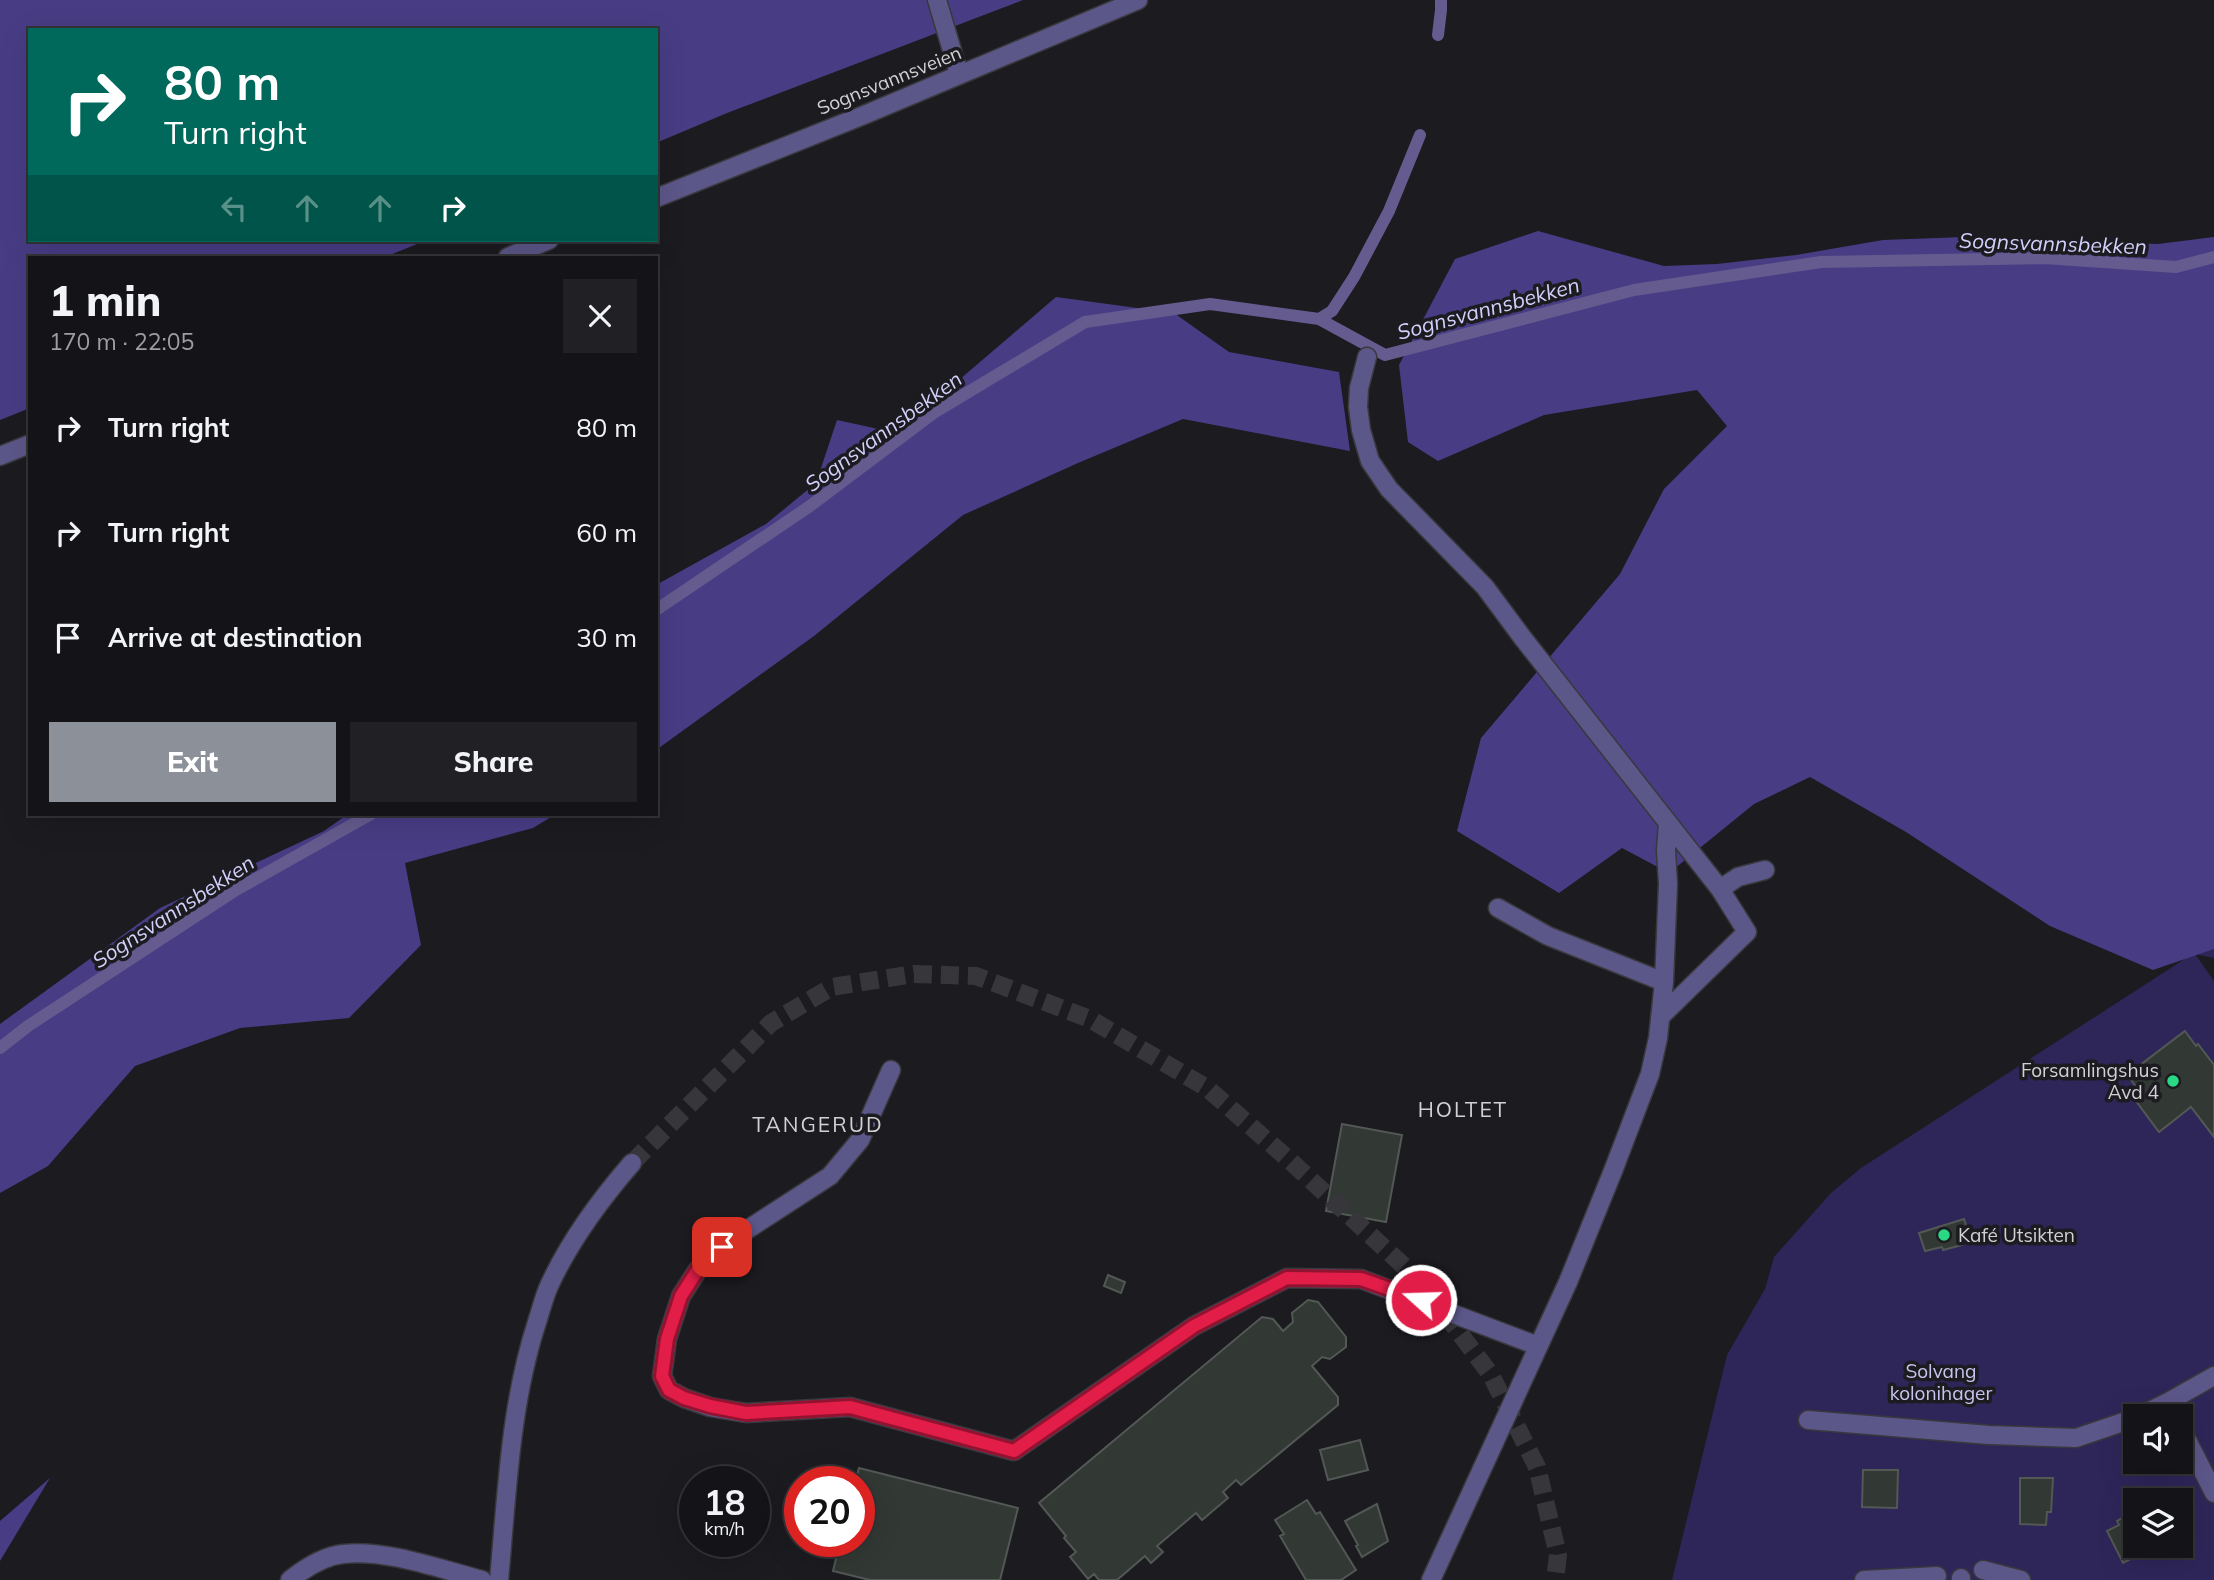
<!DOCTYPE html>
<meta charset="utf-8">
<style>
:root{--surface:#141418;--page:#212125;--text:#f1f3f6;--muted:#9d9ea2;--line:#333337;--accent:#8c9099}
body{margin:0;font-family:Mulish,sans-serif;background:var(--page);color:var(--text);height:100vh;display:flex;flex-direction:column;font-size:26px;white-space:nowrap}
*{box-sizing:border-box;margin:0}
p{font-size:23px;color:var(--muted)}
.icon{flex:none;width:38px;height:38px;fill:none;stroke:currentColor;stroke-width:2;stroke-linecap:round;stroke-linejoin:round}
.map{position:relative;flex:1;overflow:hidden}
.sheet{position:absolute;left:28px;top:256px;width:630px;height:560px;display:flex;flex-direction:column;background:var(--surface);border-radius:0px;box-shadow:0 7px 28px #0002,0 0 0 2px var(--line)}
.sheet>*{flex:none}
.hud{position:absolute;left:28px;top:28px;width:630px;height:214px;border-radius:0px;box-shadow:0 7px 28px #0002,0 0 0 2px var(--line);background:#00695c;color:#fff;overflow:hidden}
.buttons{position:absolute;left:2123px;top:1404px;display:grid;gap:14px}
.buttons a{display:grid;place-items:center;width:70px;height:70px;border-radius:0px;background:var(--surface);box-shadow:0 7px 28px #0002,0 0 0 2px var(--line);font-size:35px}
.speed{position:absolute;left:679px;top:1466px;display:flex;gap:14px;font-size:35px;font-weight:700;text-align:center}
.speed>*{display:grid;place-content:center;width:91px;height:91px;border-radius:50%;background:var(--surface);box-shadow:0 7px 28px #0002,0 0 0 2px var(--line);line-height:1}
.speed small{font-size:18px;font-weight:400}
.speed .limit{border:10px solid #d22;background:#fff;color:#111}
.pin{position:absolute;display:grid;place-items:center;width:60px;height:60px;color:#fff;margin:-30px;border-radius:14px;box-shadow:0 4px 10px #0006}
.me{position:absolute;width:77px;margin:-38px;rotate:290deg;stroke-linejoin:round;filter:drop-shadow(0 0 5px #0008)}
.turn{display:flex;align-items:center;gap:24px;height:147px;padding:0 21px;font-size:32px}
.turn .icon{width:91px;height:91px;stroke-width:2.5}
.turn b{display:block;font-size:49px;line-height:60px}
.lanes{display:flex;align-items:center;height:66px;padding:0 21px;background:#0003;justify-content:center;gap:35px;direction:ltr}
.lanes .off{opacity:.35}
.round{display:grid;place-items:center;flex:none;width:74px;height:74px;border-radius:0px;background:var(--page)}
.head{display:flex;align-items:center;justify-content:space-between;height:119px;padding:0 21px}
h1{font-size:42px;font-weight:800;line-height:52px}
.button{display:flex;gap:14px;margin-top:auto;padding:14px 21px}
.button a{flex:1;height:80px;border-radius:0px;background:var(--accent);color:#fff;font-size:28px;font-weight:800;line-height:80px;text-align:center}
.button a+a{background:var(--page);color:var(--text)}
ul{padding:0;list-style:none}
li{display:flex;align-items:center;gap:21px;height:105px;padding:0 21px}
li div{flex:1}
li b{display:block;font-size:26px}
li em{font-style:normal}
.map>svg:first-child{display:block}
</style>
<div class="map">
<svg width="2214" height="1580" viewBox="0 0 2214 1580">
<rect width="100%" height="100%" fill="#1b1b20"/>
<!-- green -->
<path fill="#2e2659" fill-rule="evenodd" d="M2214 948V958L2195 954 2214 981V1580H1672L1727 1355 1765 1289 1774 1257 1831 1193 1861 1168 2194 953ZM2135 1416H2180V1461H2135ZM2135 1500H2180V1545H2135Z"/>
<!-- forest -->
<path fill="#483d85" d="M0 0H1023L727 113 656 143V30H30V240H427L385 257H30V408L0 420Z
M1538 231 1664 266 1717 264 1796 255 1883 240 1991 236 2040 240 2158 244 2214 237V949L2153 970 2050 926 1906 832 1810 777 1754 804 1669 873 1622 848 1559 893 1457 831 1481 738 1620 574 1664 489 1727 426 1697 390 1544 415 1438 461 1408 442 1399 365 1455 259Z
M1056 297 1174 313 1229 352 1339 372 1350 451 1183 419 1078 463 963 515 814 636 656 750V585L766 524 816 483 837 420 897 433Z
M348 814H556L533 828 405 863 421 945 349 1018 240 1028 135 1066 48 1166 0 1193V1024L160 908 324 831Z
M50 1478 0 1561V1521Z"/>
<g fill="none" stroke-linecap="round" stroke-linejoin="round">
<!-- stream -->
<path stroke="#655b8e" stroke-width="12" d="M1438 35 1441 10V0
M1319 319 1332 311 1354 277 1389 211 1420 135
M656 610 810 506 935 412 1085 322 1210 304 1319 319 1385 355 1634 290 1821 262 2044 258 2176 267 2214 257
M0 1048 28 1026 236 890 371 814"/>
</g>
<!-- building -->
<path fill="#323834" stroke="#525854" stroke-width="2" d="M2185 1031 2196 1046 2198 1044 2214 1065V1137L2191 1107 2159 1132 2130 1093 2137 1088 2127 1075Z
M1342 1124 1402 1135 1386 1222 1326 1211Z
M1964 1219 1970 1236 1960 1239 1962 1245 1943 1250 1942 1247 1925 1251 1919 1233Z
M1108 1275 1125 1282 1121 1293 1104 1286Z
M1308 1300 1318 1302 1346 1337V1347L1330 1359 1322 1357 1312 1366 1338 1397V1405L1241 1485 1236 1480 1223 1492 1228 1498 1202 1520 1196 1513 1157 1546 1163 1552 1151 1563 1145 1556 1117 1580H1099L1094 1574 1088 1579 1070 1557 1076 1552 1064 1538 1066 1536 1039 1503 1262 1317 1273 1319 1283 1331 1293 1322 1292 1313Z
M1360 1440 1368 1470 1328 1480 1320 1450Z
M859 1468 1018 1508 1000 1580H870L833 1571 840 1542H859V1482H855Z
M1863 1470H1898L1897 1508 1862 1507Z
M2020 1478H2053L2051 1512H2047L2046 1525 2020 1524Z
M1307 1500 1316 1514 1320 1512 1356 1570 1341 1580H1306L1280 1536 1284 1534 1275 1520Z
M1377 1504 1388 1541 1362 1557 1356 1546 1358 1545 1345 1521Z
M2135 1511V1545H2141L2144 1552 2123 1563 2107 1531 2119 1525 2117 1521Z"/>
<g fill="none" stroke-linecap="round" stroke-linejoin="round">
<!-- minor-tunnel -->
<path stroke="#36363b" stroke-width="18" stroke-dasharray="18 9" stroke-linecap="butt" d="M632 1163 771 1023 832 987 914 974 976 976 1090 1019 1207 1088 1287 1158 1421 1282 1491 1375 1537 1467 1558 1555 1555 1580"/>
<!-- minor casing -->
<g stroke="#38383d" stroke-width="21">
<path id="minor" d="M937 0 959 74
M656 198 864 115 1138 0
M508 257 549 240
M1367 357 1359 388 1358 407 1361 430 1370 461 1389 489 1485 587 1522 637 1720 889 1747 932 1660 1017
M0 456 30 444
M1720 889 1738 877 1765 870
M1664 982 1668 884 1666 850 1668 823
M891 1070 860 1140 830 1176 722 1246 697 1271 681 1296 667 1339 662 1376 669 1390 684 1398 710 1407 746 1413 850 1407 1014 1451 1194 1326 1287 1278 1361 1279 1538 1346
M2139 1416 2168 1402 2214 1376
M1808 1420 1989 1435 2076 1438 2135 1418
M2180 1426 2214 1493
M1983 1570 2021 1580
M1961 1578V1580
M290 1580C305 1568 324 1556 343 1554 386 1549 440 1569 482 1580
M499 1580C507 1493 510 1405 537 1322 541 1310 544 1297 549 1286 570 1240 599 1201 632 1163
M1431 1580 1568 1282 1613 1171 1650 1074 1658 1038 1664 982 1548 936 1498 908
M1864 1580 1937 1576"/>
</g>
<!-- minor -->
<use href="#minor" stroke="#5c5789" stroke-width="18"/>
</g>
<g fill="none" stroke-linecap="round" stroke-linejoin="round">
<!-- route casing -->
<g stroke="#92132f" stroke-width="18">
<path id="route" d="M722 1247 697 1271 681 1296 667 1339 662 1376 669 1390 684 1398 710 1406 746 1413 850 1407 1014 1451 1194 1326 1287 1278 1361 1279 1421 1300"/>
</g>
<!-- route -->
<use href="#route" stroke="#e11d48" stroke-width="12"/>
</g>
<!-- markers -->
<g fill="#29d885" stroke="#1b1b20" stroke-width="2.5">
<circle cx="2173" cy="1081" r="7"/>
<circle cx="1944" cy="1235" r="7"/>
</g>
<g text-anchor="middle" dominant-baseline="central" stroke-width="7" stroke-linejoin="round" paint-order="stroke">
<!-- street labels -->
<g font-size="19" fill="#d1d1d4" stroke="#1b1b20">
<text transform="translate(889 80) rotate(-22)">Sognsvannsveien</text>
</g>
<!-- poi labels -->
<g font-size="19" fill="#d1d1d4" stroke="#1b1b20" text-anchor="end">
<text x="2159" y="1070">Forsamlingshus<tspan x="2159" dy="22">Avd 4</tspan></text>
<text x="1958" y="1235" text-anchor="start">Kafé Utsikten</text>
</g>
<!-- park labels -->
<g font-size="19" fill="#c6c4ee" stroke="#1b1b20">
<text x="1941" y="1371">Solvang<tspan x="1941" dy="22">kolonihager</tspan></text>
</g>
<!-- water labels -->
<g font-size="21" font-style="italic" fill="#d2d0fb" stroke="#1b1b20">
<text transform="translate(2053 243) rotate(2)">Sognsvannsbekken</text>
<text transform="translate(1488 308) rotate(-15)">Sognsvannsbekken</text>
<text transform="translate(883 431) rotate(-36)">Sognsvannsbekken</text>
<text transform="translate(173 911) rotate(-33)">Sognsvannsbekken</text>
</g>
<!-- neighbourhood labels -->
<g font-size="21" letter-spacing="2" fill="#d1d1d4" stroke="#1b1b20">
<text x="1463" y="1109">HOLTET</text>
<text x="818" y="1124">TANGERUD</text>
</g>
</g>
</svg>
<div class="buttons">
<a><svg class="icon" aria-label="sound" viewBox="0 0 24 24"><path d="M4 9h4l5-4v14l-5-4H4zM17 9q2 3 0 6"/></svg></a>
<a><svg class="icon" aria-label="layers" viewBox="0 0 24 24"><path d="M12 4l9 5-9 5-9-5zM3 14l9 5 9-5"/></svg></a>
</div>
<div class="speed"><div>18<small>km/h</small></div><div class="limit">20</div></div>
<div class="pin" style="left:722px;top:1247px;background:#d93025"><svg class="icon" aria-label="arrive" viewBox="0 0 24 24"><path d="M6 21V4h12l-3 4 3 4H6"/></svg></div>
<svg class="me" style="left:1421px;top:1300px" viewBox="-20 -20 40 40"><circle r="17" fill="#e11d48" stroke="#fff" stroke-width="3"/><path d="M0-11L8 9 0 5-8 9z" fill="#fff"/></svg>
<div class="hud">
<div class="turn"><svg class="icon" aria-label="right" viewBox="0 0 24 24"><path d="M7 20v-9h11M14 6l5 5-5 5"/></svg><div><b>80 m</b>Turn right</div></div>
<div class="lanes"><svg class="icon off" aria-label="left" viewBox="0 0 24 24"><path d="M17 20v-9H6M10 6l-5 5 5 5"/></svg><svg class="icon off" aria-label="ahead" viewBox="0 0 24 24"><path d="M12 20V5M6 11l6-6 6 6"/></svg><svg class="icon off" aria-label="ahead" viewBox="0 0 24 24"><path d="M12 20V5M6 11l6-6 6 6"/></svg><svg class="icon" aria-label="right" viewBox="0 0 24 24"><path d="M7 20v-9h11M14 6l5 5-5 5"/></svg></div>
</div>
<section class="sheet">
<div class="head"><div><h1>1 min</h1><p>170 m · 22:05</p></div><a class="round"><svg class="icon" aria-label="close" viewBox="0 0 24 24"><path d="M6 6l12 12M18 6L6 18"/></svg></a></div>
<ul>
<li><svg class="icon" aria-label="right" viewBox="0 0 24 24"><path d="M7 20v-9h11M14 6l5 5-5 5"/></svg><div><b>Turn right</b></div><em>80 m</em></li>
<li><svg class="icon" aria-label="right" viewBox="0 0 24 24"><path d="M7 20v-9h11M14 6l5 5-5 5"/></svg><div><b>Turn right</b></div><em>60 m</em></li>
<li><svg class="icon" aria-label="arrive" viewBox="0 0 24 24"><path d="M6 21V4h12l-3 4 3 4H6"/></svg><div><b>Arrive at destination</b></div><em>30 m</em></li>
</ul>
<div class="button"><a>Exit</a><a>Share</a></div>
</section>
</div>
